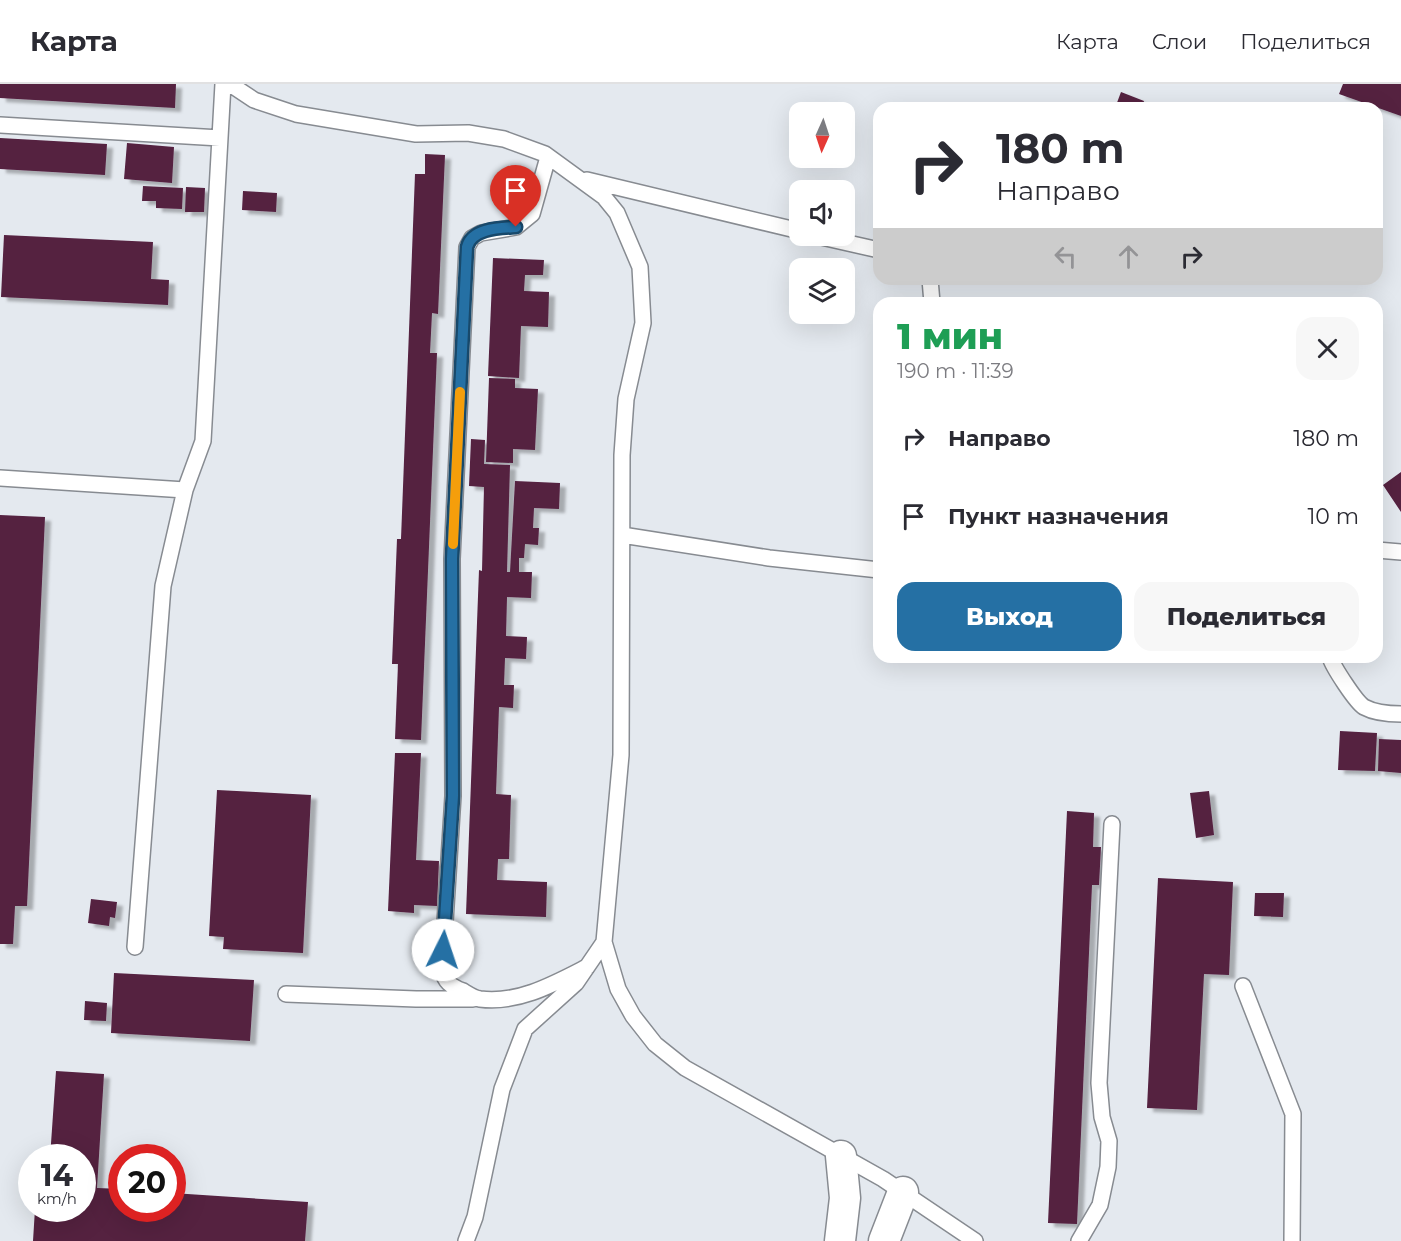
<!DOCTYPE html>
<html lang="ru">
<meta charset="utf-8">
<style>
:root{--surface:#fff;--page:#f7f7f7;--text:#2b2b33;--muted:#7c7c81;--line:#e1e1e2;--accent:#2570a4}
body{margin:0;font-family:Montserrat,sans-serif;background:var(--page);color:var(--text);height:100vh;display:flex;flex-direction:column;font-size:22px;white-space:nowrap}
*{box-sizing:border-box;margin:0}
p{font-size:20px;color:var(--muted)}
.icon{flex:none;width:33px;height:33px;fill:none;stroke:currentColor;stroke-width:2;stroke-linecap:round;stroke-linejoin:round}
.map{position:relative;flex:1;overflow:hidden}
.sheet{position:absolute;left:873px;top:213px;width:510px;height:366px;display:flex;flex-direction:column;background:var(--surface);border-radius:18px;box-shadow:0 6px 24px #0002}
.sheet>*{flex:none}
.banner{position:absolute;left:873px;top:18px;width:510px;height:183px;border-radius:18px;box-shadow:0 6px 24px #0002;background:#fff;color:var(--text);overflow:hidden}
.needle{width:39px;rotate:183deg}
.fabs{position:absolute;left:789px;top:18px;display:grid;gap:12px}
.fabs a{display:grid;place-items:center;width:66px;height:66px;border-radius:12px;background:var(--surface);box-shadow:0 6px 24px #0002;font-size:30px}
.speed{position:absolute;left:18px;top:1060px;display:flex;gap:12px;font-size:30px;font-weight:700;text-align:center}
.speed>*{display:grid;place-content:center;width:78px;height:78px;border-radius:50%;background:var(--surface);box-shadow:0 6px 24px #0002;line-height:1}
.speed small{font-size:15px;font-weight:400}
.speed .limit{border:9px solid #d22;background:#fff;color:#111}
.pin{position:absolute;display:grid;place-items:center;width:51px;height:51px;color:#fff;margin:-62px -26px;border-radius:50% 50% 50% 0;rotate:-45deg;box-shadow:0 0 6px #0007}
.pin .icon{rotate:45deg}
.me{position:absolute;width:66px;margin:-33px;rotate:4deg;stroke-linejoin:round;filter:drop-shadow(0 0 4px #0008)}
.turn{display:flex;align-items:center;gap:21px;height:126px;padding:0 24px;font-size:27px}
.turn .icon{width:78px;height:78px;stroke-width:2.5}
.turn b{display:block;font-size:42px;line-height:51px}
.lanes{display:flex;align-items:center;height:57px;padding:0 24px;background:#0003;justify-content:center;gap:30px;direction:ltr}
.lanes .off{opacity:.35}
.round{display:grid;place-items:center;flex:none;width:63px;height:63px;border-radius:18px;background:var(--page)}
.summary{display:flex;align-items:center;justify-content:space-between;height:102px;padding:0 24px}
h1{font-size:36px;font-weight:800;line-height:45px;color:#1e9e55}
.action{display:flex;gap:12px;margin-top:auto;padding:12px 24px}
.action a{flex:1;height:69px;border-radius:18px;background:var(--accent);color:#fff;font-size:24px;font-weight:800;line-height:69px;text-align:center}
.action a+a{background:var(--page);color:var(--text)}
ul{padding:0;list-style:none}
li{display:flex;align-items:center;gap:18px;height:78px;padding:0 24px}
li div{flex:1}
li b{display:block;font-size:22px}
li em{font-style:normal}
header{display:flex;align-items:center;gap:36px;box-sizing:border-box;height:84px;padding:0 30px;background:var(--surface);border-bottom:2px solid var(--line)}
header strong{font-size:28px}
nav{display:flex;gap:33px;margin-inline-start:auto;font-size:21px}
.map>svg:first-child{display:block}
</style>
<header>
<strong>Карта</strong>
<nav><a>Карта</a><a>Слои</a><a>Поделиться</a></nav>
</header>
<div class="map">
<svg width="1401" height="1157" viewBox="0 0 1401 1157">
<defs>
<filter id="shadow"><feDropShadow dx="6" dy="4" stdDeviation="1.5" flood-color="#0004"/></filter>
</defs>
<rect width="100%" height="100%" fill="#e4e9ef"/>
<!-- building -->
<path fill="#542040" filter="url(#shadow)" d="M0 0H176L175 24 0 14Z
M1343 0H1401V32L1339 10Z
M1121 8 1144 17 1142 24H1115Z
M0 54 107 60 105 91 0 85Z
M127 59 174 63 172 99 124 95Z
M425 70 445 71 438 230 432 229 430 269H437L421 656 395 655 398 580H392L397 455H401L415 90H425Z
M143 102 183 104 182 125 156 124V117H142Z
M186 103 205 104 204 128H185Z
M243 107 277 109 276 128 242 126Z
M4 151 153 158 151 195 169 196 168 221 1 213Z
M493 174 544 176 543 191H525L524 207 549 208 548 243 521 242 519 294 488 292Z
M489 294 515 295V304L538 305 535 366 513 365V379L486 378Z
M471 355 485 356 484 380 510 381 507 488H510L515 397 560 399 559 425 534 424 533 444H539L538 461 525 460 524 474H519V488H532L531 514 507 513 506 552 527 553 526 575 505 574 504 601H514L513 624 499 623 496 710 511 711 509 775H498L497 796 547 798 546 833 466 830 479 486 482 487 484 403 469 402Z
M1401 388V428L1383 401Z
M0 431 45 433 27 822H15L13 860H0Z
M1340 647 1377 649 1375 687 1338 686Z
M1379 655 1401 656V689L1378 687Z
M395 669H421L416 776 439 777 437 822 414 821V829L388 827Z
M217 706 311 711 303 869 223 865 224 853 209 852Z
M1209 707 1214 751 1196 754 1190 709Z
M1067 727 1094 729 1093 763H1101L1099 801H1092L1077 1140 1048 1139Z
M1158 794 1233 798 1229 891 1204 890 1197 1026 1147 1024Z
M1255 809H1284L1283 833 1254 832Z
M91 815 117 818 115 834 110 833 109 842 88 839Z
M114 889 254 896 250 957 111 949Z
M85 917 107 919 106 937 84 936Z
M56 987 104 990 97 1104 122 1105V1125H172V1109L308 1118 305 1157H33L35 1125H82V1074H50Z"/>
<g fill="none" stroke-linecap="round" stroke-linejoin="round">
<!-- lane casing -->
<g stroke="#878b91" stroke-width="18">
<path id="lane" d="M230 0 254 16 296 30 416 50 468 49 504 55 545 70 604 113 617 129 640 183 643 239 626 315 622 371 621 671 604 858 618 905 633 932 655 960 685 984 883 1095 975 1157
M0 41 220 54
M548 73 532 130 516 143 481 149 472 154 467 163 452 475 453 712 442 885C445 898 450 902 463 907 468 910 474 914 480 915 518 920 554 900 587 883
M587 96 800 147
M817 152 879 166
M930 195 932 219
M0 394 185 406
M622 451 769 474 879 486
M1377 466 1401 468
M1330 573C1333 583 1356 618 1364 623 1375 629 1389 630 1401 630
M135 863 163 502 185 406 203 357 223 0
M1243 902 1293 1030 1292 1157
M286 910 416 915H473
M466 1157 475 1133 502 1005 525 945 576 899 604 858
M1079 1157 1100 1121 1108 1083 1109 1057 1102 1033 1099 999 1112 740"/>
</g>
<!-- street casing -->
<g stroke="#878b91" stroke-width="33">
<path id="street" d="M840 1157 845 1114 841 1072
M884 1157 903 1108"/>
</g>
<!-- lane -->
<use href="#lane" stroke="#fff" stroke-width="15"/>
<!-- street -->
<use href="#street" stroke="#fff" stroke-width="30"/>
</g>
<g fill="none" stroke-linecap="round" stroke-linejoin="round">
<!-- route casing -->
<g stroke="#18496b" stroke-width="15">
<path id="route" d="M443 866 453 712 452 475 467 163C472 144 500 144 516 143"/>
</g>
<!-- route -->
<use href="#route" stroke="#2570a4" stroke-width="10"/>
<!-- slow -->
<path stroke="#f59e0b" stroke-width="10" d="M453 460 460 308"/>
</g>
</svg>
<div class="fabs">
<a><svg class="needle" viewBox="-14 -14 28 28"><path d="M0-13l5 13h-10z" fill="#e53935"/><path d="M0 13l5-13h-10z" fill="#7c7c81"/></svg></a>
<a><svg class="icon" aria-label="sound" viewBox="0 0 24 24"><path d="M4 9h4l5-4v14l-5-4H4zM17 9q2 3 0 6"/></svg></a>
<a><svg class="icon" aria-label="layers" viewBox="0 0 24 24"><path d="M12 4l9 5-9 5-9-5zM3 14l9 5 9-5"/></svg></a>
</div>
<div class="speed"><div>14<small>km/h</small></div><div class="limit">20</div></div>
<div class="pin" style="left:516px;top:143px;background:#d93025"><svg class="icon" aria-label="arrive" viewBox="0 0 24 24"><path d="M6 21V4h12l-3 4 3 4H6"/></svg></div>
<svg class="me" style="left:443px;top:866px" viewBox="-20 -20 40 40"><circle r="19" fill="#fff"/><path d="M0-13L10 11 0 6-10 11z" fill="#2570a4"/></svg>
<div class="banner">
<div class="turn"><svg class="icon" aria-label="right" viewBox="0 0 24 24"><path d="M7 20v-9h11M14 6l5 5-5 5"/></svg><div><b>180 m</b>Направо</div></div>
<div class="lanes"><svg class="icon off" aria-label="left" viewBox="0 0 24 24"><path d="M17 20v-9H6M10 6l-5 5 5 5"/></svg><svg class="icon off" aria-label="ahead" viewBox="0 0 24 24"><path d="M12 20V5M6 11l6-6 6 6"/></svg><svg class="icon" aria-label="right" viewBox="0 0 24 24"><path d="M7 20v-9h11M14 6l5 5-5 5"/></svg></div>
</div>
<section class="sheet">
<div class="summary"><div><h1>1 мин</h1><p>190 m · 11:39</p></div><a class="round"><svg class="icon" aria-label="close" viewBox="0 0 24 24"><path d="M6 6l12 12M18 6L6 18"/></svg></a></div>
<ul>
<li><svg class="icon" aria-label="right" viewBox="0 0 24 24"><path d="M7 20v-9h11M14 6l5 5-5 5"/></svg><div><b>Направо</b></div><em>180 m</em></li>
<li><svg class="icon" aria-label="arrive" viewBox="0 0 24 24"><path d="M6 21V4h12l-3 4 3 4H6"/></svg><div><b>Пункт назначения</b></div><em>10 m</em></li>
</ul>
<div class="action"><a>Выход</a><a>Поделиться</a></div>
</section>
</div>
